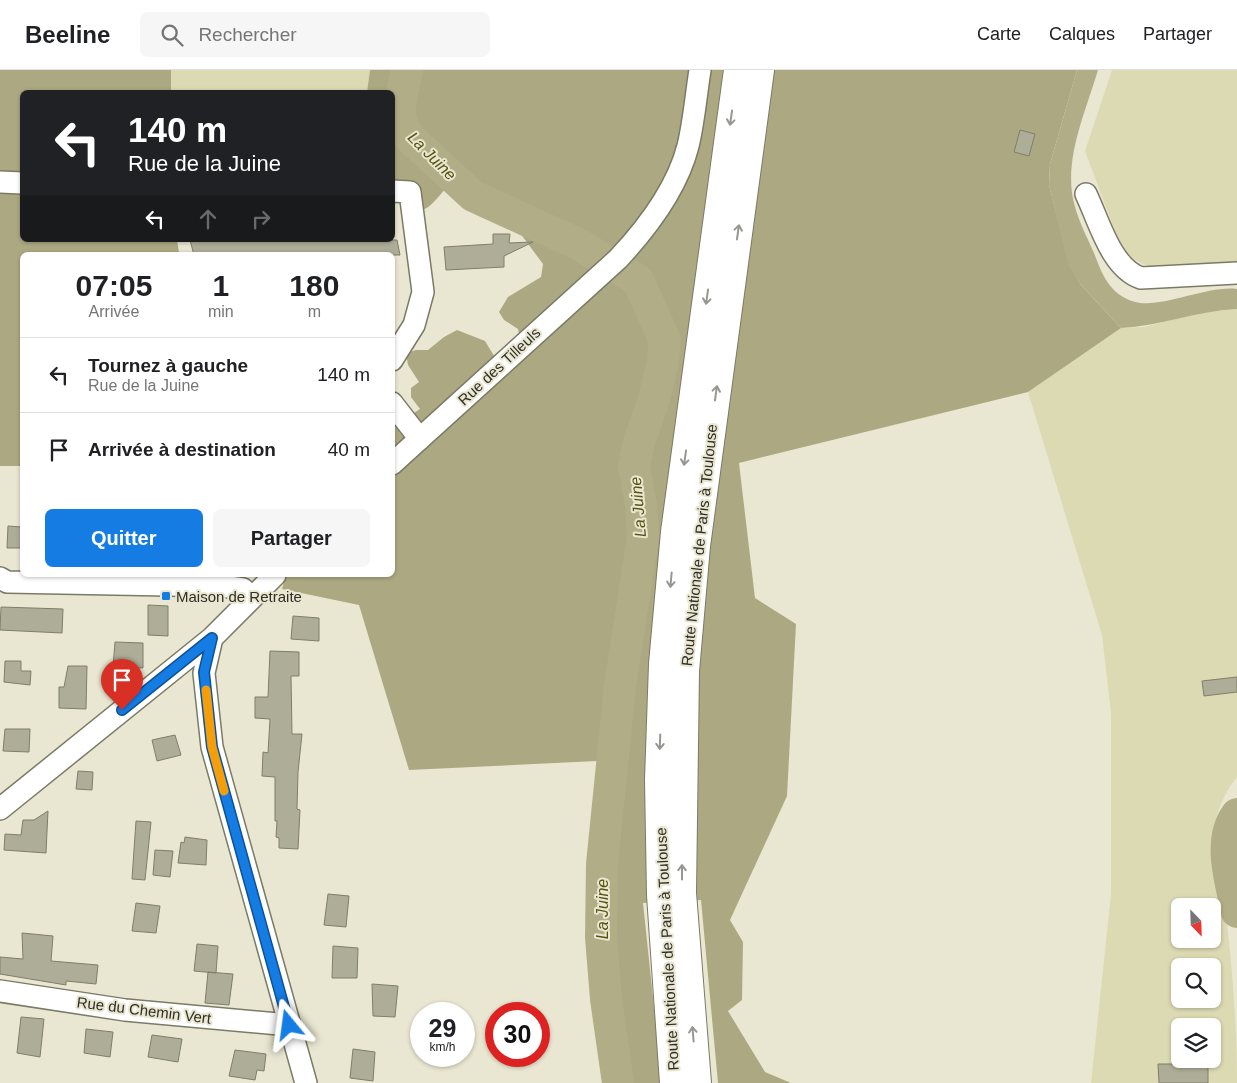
<!DOCTYPE html>
<html lang="fr">
<meta charset="utf-8">
<style>
:root{--surface:#fff;--page:#f6f6f6;--text:#202124;--muted:#757577;--line:#e0e0e0;--accent:#157ce4}
body{margin:0;font-family:Arial,sans-serif;background:var(--page);color:var(--text);height:100vh;display:flex;flex-direction:column;font-size:19px;white-space:nowrap}
*{box-sizing:border-box;margin:0}
p{font-size:16px;color:var(--muted)}
.icon{flex:none;width:28px;height:28px;fill:none;stroke:currentColor;stroke-width:2;stroke-linecap:round;stroke-linejoin:round}
.map{position:relative;flex:1;overflow:hidden}
.side{position:absolute;left:20px;top:182px;width:375px;height:325px;display:flex;flex-direction:column;background:var(--surface);border-radius:8px;box-shadow:0 1px 4px #0004}
.side>*{flex:none}
.top-card{position:absolute;left:20px;top:20px;width:375px;height:152px;border-radius:8px;box-shadow:0 1px 4px #0004;background:#202124;color:#fff;overflow:hidden}
.needle{width:32px;rotate:157deg}
.fabs{position:absolute;left:1171px;top:828px;display:grid;gap:10px}
.fabs a{display:grid;place-items:center;width:50px;height:50px;border-radius:8px;background:var(--surface);box-shadow:0 1px 4px #0004;font-size:25px}
.speed{position:absolute;left:410px;top:932px;display:flex;gap:10px;font-size:25px;font-weight:700;text-align:center}
.speed>*{display:grid;place-content:center;width:65px;height:65px;border-radius:50%;background:var(--surface);box-shadow:0 1px 4px #0004;line-height:1}
.speed small{font-size:12px;font-weight:400}
.speed .limit{border:8px solid #d22;background:#fff;color:#111}
.pin{position:absolute;display:grid;place-items:center;width:42px;height:42px;color:#fff;margin:-51px -21px;border-radius:50% 50% 50% 0;rotate:-45deg;box-shadow:0 0 5px #0007}
.pin .icon{rotate:45deg}
.me{position:absolute;width:55px;margin:-28px;rotate:344deg;stroke-linejoin:round;filter:drop-shadow(0 0 4px #0008)}
.turn{display:flex;align-items:center;gap:18px;height:105px;padding:0 25px;font-size:22px}
.turn .icon{width:65px;height:65px;stroke-width:2.5}
.turn b{display:block;font-size:35px;line-height:42px}
.lanes{display:flex;align-items:center;height:48px;padding:0 25px;background:#0003;justify-content:center;gap:25px;direction:ltr}
.lanes .off{opacity:.35}
.eta{display:flex;justify-content:space-evenly;align-items:center;height:85px;text-align:center}
.eta b{font-size:30px;font-weight:800;line-height:35px}
.primary-button{display:flex;gap:10px;margin-top:auto;padding:10px 25px}
.primary-button a{flex:1;height:58px;border-radius:8px;background:var(--accent);color:#fff;font-size:20px;font-weight:800;line-height:58px;text-align:center}
.primary-button a+a{background:var(--page);color:var(--text)}
ul{padding:0;list-style:none}
li{display:flex;align-items:center;gap:15px;height:75px;padding:0 25px;border-top:1px solid var(--line)}
li div{flex:1}
li b{display:block;font-size:19px}
li em{font-style:normal}
header{display:flex;align-items:center;gap:30px;box-sizing:border-box;height:70px;padding:0 25px;background:var(--surface);border-bottom:1px solid var(--line)}
header strong{font-size:24px}
nav{display:flex;gap:28px;margin-inline-start:auto;font-size:18px}
.search{width:350px;height:45px;background:var(--page);display:flex;align-items:center;gap:12px;box-sizing:border-box;padding:0 18px;border-radius:8px;color:var(--muted);font-size:19px}
.map>svg:first-child{display:block}
</style>
<header>
<strong>Beeline</strong>
<div class="search"><svg class="icon" aria-label="search" viewBox="0 0 24 24"><circle cx="10" cy="10" r="6"/><path d="M15 15l6 6"/></svg>Rechercher</div>
<nav><a>Carte</a><a>Calques</a><a>Partager</a></nav>
</header>
<div class="map">
<svg width="1237" height="1013" viewBox="0 0 1237 1013">
<rect width="100%" height="100%" fill="#e9e7d1"/>
<!-- green -->
<path fill="#dcdab3" fill-rule="evenodd" d="M171 0H370L367 22H171Z
M1112 0H1237V192L1153 197C1137 193 1128 187 1119 172L1085 81Z
M1237 239V707C1222 725 1211 754 1213 778 1214 803 1224 828 1227 853 1233 906 1237 960 1237 1013H1091L1111 825V643L1102 565 1028 322 1121 258 1144 257 1199 243ZM1180 836H1212V869H1180ZM1180 896H1212V929H1180ZM1180 956H1212V989H1180Z"/>
<!-- forest -->
<path fill="#aca982" d="M0 0H171V22H22V170H177L179 183H188L189 185H22V396H0Z
M370 0H1077L1050 94 1049 115 1069 194 1081 215 1121 258 1028 322 739 393 755 528 796 554 787 726 730 850 743 872 742 930 728 941 765 1002 791 1013H718L701 830 643 833 662 1013H605L592 836 597 691 409 700 359 535 282 519 286 505H392L393 351 396 355 420 339 411 327V318L419 312 408 295 406 283 416 280H428L444 267 457 260 485 271 496 289 520 269 518 259 504 250 499 242 508 227 541 207 543 194 517 159 489 139 445 119C423 146 420 146 393 127L392 22H367Z"/>
<!-- water -->
<path fill="#b1ae87" d="M1077 0H1098C1086 41 1063 90 1074 133 1078 150 1087 167 1094 183 1102 204 1109 223 1132 231 1158 241 1206 215 1237 219V239C1197 241 1160 256 1121 258L1081 215 1068 194 1049 115 1050 94Z"/>
<g fill="none" stroke-linecap="round" stroke-linejoin="round">
<!-- river -->
<path stroke="#b1ae87" stroke-width="32" d="M407 0C402 27 392 46 411 69L473 126 578 174 638 210 665 271 662 297 653 332 639 372 634 396 641 435 643 467 620 616 602 794 601 867 606 929 618 1013
M1237 744C1217 770 1231 813 1237 842"/>
</g>
<!-- building -->
<path fill="#aead98" stroke="#7f7e6a" d="M1020 60 1035 64 1029 86 1014 82Z
M493 164H510L509 173 533 172 504 186V197L446 200 444 177 493 174Z
M190 170H397L400 185H194Z
M8 456 22 457V478H7Z
M148 535 168 536V566L148 565Z
M1 537 63 539 62 563 0 560Z
M293 546 319 548V571L291 569Z
M115 572 143 573V598L113 597Z
M270 581 299 582V606H291L292 664H302L298 702 297 739 300 740 298 779 279 778V768L276 767 277 751H275V707L262 706 263 682 268 683 270 649 255 648V627H268Z
M5 591H21V601H31L30 615 4 612Z
M68 596H87L86 639 59 638V617H64Z
M1237 607V622L1204 626 1202 611Z
M5 659H30L29 682 3 681Z
M175 665 181 685 157 691 152 670Z
M78 701 93 702 92 720 76 719Z
M48 741 46 783 4 780 5 764 21 765 23 750H34Z
M136 751 151 752 145 810 132 809Z
M185 767 207 770 206 795 178 793 181 772 184 773Z
M155 780 173 781 170 807 153 805Z
M328 824 349 826 346 857 324 855Z
M136 833 160 836 156 863 132 861Z
M22 863 53 866 51 891 98 895 96 914 66 911V915L0 904V887L23 889Z
M197 874 218 876 216 903 194 901Z
M333 876 358 878 357 908H332Z
M208 902 233 904 229 935 205 933Z
M372 914 398 916 395 947 373 946Z
M21 947 44 949 40 987 17 983Z
M86 959 113 962 110 987 84 983Z
M152 965 182 969 178 992 148 987Z
M353 979 375 982 373 1011 350 1008Z
M235 980 266 984 264 1001 257 1000 255 1010 229 1006Z
M1158 994H1208V1013H1159Z"/>
<g fill="none" stroke-linecap="round" stroke-linejoin="round">
<!-- minor casing -->
<g stroke="#7b7a66" stroke-width="24">
<path id="minor" d="M0 112 22 113
M392 121 410 122 423 222 414 255 392 290
M1086 124C1099 151 1111 198 1141 208L1237 203
M392 333 420 369
M392 394 618 189C648 157 677 119 688 76 694 51 696 25 700 0
M275 505 212 568 204 603 212 677 306 1013
M0 508 7 512 222 516 243 519 251 528
M0 739 212 568
M0 921 125 940 289 955"/>
</g>
<!-- major casing -->
<g stroke="#7b7a66" stroke-width="30">
<path id="major" d="M674 1013 661 825 659 710 663 594 675 462 738 0
M697 1013 682 823 685 601 696 476 760 0"/>
</g>
<!-- minor -->
<use href="#minor" stroke="#fff" stroke-width="21"/>
<!-- major -->
<use href="#major" stroke="#fff" stroke-width="28"/>
</g>
<!-- one-way arrows -->
<defs><path id="oneway-shaft" d="M-6 0H5M1.5-3L5.5 0L1.5 3" fill="none" stroke-width="1.6" stroke-linecap="round" stroke-linejoin="round" transform="scale(1.25)"/></defs>
<g stroke="#979692">
<use href="#oneway-shaft" transform="translate(731 48) rotate(98)"/>
<use href="#oneway-shaft" transform="translate(738 162) rotate(-82)"/>
<use href="#oneway-shaft" transform="translate(707 227) rotate(98)"/>
<use href="#oneway-shaft" transform="translate(716 323) rotate(-82)"/>
<use href="#oneway-shaft" transform="translate(685 388) rotate(98)"/>
<use href="#oneway-shaft" transform="translate(671 510) rotate(95)"/>
<use href="#oneway-shaft" transform="translate(660 672) rotate(92)"/>
<use href="#oneway-shaft" transform="translate(682 802) rotate(-90)"/>
<use href="#oneway-shaft" transform="translate(693 964) rotate(-95)"/>
</g>
<g fill="none" stroke-linecap="round" stroke-linejoin="round">
<!-- route casing -->
<g stroke="#0e5194" stroke-width="12">
<path id="route" d="M122 640 212 568 204 602 212 677 289 955"/>
</g>
<!-- route -->
<use href="#route" stroke="#157ce4" stroke-width="9"/>
<!-- slow -->
<path stroke="#f59e0b" stroke-width="9" d="M206 620 212 677 224 721"/>
</g>
<!-- markers -->
<rect fill="#157ce4" stroke="#e9e7d1" stroke-width="2" x="161" y="521" width="10" height="10" rx="2.5"/>
<g text-anchor="middle" dominant-baseline="central" stroke-width="4" stroke-linejoin="round" paint-order="stroke">
<!-- street labels -->
<g font-size="15" fill="#2f2e26" stroke="#e9e7d1">
<text transform="translate(499 296) rotate(-43)">Rue des Tilleuls</text>
<text transform="translate(699 475) rotate(-84)">Route Nationale de Paris à Toulouse</text>
<text transform="translate(667 879) rotate(-93)">Route Nationale de Paris à Toulouse</text>
<text transform="translate(144 940) rotate(7)">Rue du Chemin Vert</text>
</g>
<!-- poi labels -->
<g font-size="15" fill="#2f2e26" stroke="#e9e7d1" text-anchor="start">
<text x="176" y="526">Maison de Retraite</text>
</g>
<!-- water labels -->
<g font-size="16" font-style="italic" fill="#58520e" stroke="#e9e7d1">
<text transform="translate(432 86) rotate(45)">La Juine</text>
<text transform="translate(638 437) rotate(-95)">La Juine</text>
<text transform="translate(602 839) rotate(-90)">La Juine</text>
</g>
</g>
</svg>
<div class="fabs">
<a><svg class="needle" viewBox="-14 -14 28 28"><path d="M0-13l5 13h-10z" fill="#e53935"/><path d="M0 13l5-13h-10z" fill="#757577"/></svg></a>
<a><svg class="icon" aria-label="search" viewBox="0 0 24 24"><circle cx="10" cy="10" r="6"/><path d="M15 15l6 6"/></svg></a>
<a><svg class="icon" aria-label="layers" viewBox="0 0 24 24"><path d="M12 4l9 5-9 5-9-5zM3 14l9 5 9-5"/></svg></a>
</div>
<div class="speed"><div>29<small>km/h</small></div><div class="limit">30</div></div>
<div class="pin" style="left:122px;top:640px;background:#d93025"><svg class="icon" aria-label="arrive" viewBox="0 0 24 24"><path d="M6 21V4h12l-3 4 3 4H6"/></svg></div>
<svg class="me" style="left:289px;top:955px" viewBox="-20 -20 40 40"><path d="M0-17L14 15 0 8-14 15z" fill="#157ce4" stroke="#fff" stroke-width="4"/></svg>
<div class="top-card">
<div class="turn"><svg class="icon" aria-label="left" viewBox="0 0 24 24"><path d="M17 20v-9H6M10 6l-5 5 5 5"/></svg><div><b>140 m</b>Rue de la Juine</div></div>
<div class="lanes"><svg class="icon" aria-label="left" viewBox="0 0 24 24"><path d="M17 20v-9H6M10 6l-5 5 5 5"/></svg><svg class="icon off" aria-label="ahead" viewBox="0 0 24 24"><path d="M12 20V5M6 11l6-6 6 6"/></svg><svg class="icon off" aria-label="right" viewBox="0 0 24 24"><path d="M7 20v-9h11M14 6l5 5-5 5"/></svg></div>
</div>
<section class="side">
<div class="eta">
<div><b>07:05</b><p>Arrivée</p></div>
<div><b>1</b><p>min</p></div>
<div><b>180</b><p>m</p></div>
</div>
<ul>
<li><svg class="icon" aria-label="left" viewBox="0 0 24 24"><path d="M17 20v-9H6M10 6l-5 5 5 5"/></svg><div><b>Tournez à gauche</b><p>Rue de la Juine</p></div><em>140 m</em></li>
<li><svg class="icon" aria-label="arrive" viewBox="0 0 24 24"><path d="M6 21V4h12l-3 4 3 4H6"/></svg><div><b>Arrivée à destination</b></div><em>40 m</em></li>
</ul>
<div class="primary-button"><a>Quitter</a><a>Partager</a></div>
</section>
</div>
